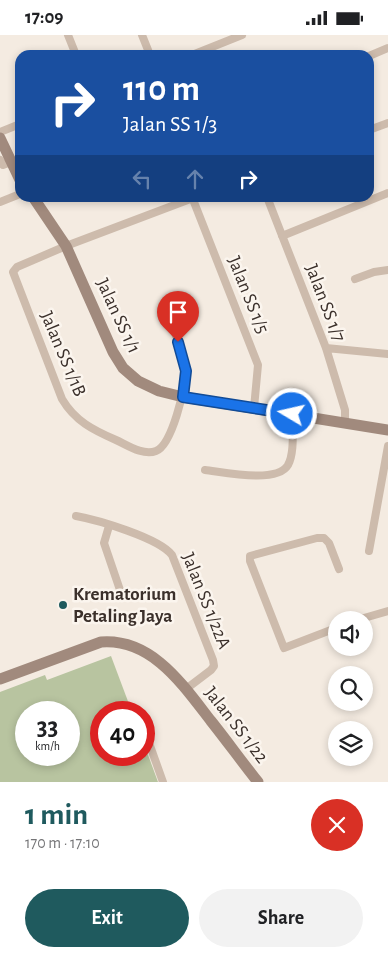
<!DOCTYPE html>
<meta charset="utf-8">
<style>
:root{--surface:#fff;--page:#f2f2f2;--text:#202124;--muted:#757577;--accent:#1f5a5e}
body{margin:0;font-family:"Alegreya Sans",sans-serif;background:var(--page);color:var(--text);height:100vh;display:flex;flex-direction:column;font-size:19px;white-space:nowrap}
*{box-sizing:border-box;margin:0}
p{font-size:16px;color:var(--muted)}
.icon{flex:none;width:28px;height:28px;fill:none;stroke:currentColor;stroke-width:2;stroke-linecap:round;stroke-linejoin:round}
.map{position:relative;height:747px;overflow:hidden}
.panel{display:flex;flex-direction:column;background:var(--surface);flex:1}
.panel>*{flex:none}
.top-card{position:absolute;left:15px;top:15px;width:359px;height:152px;border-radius:15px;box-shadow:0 2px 8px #0003;background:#1a4fa0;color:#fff;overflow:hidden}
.fabs{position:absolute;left:328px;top:576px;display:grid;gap:10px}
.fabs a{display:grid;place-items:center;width:45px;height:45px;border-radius:50%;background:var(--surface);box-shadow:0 2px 8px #0003;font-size:25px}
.speed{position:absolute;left:15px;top:666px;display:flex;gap:10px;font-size:25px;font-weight:700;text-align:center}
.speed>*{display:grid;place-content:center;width:65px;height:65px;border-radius:50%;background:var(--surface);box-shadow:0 2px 8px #0003;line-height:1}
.speed small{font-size:12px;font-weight:400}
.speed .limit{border:8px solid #d22;background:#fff;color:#111}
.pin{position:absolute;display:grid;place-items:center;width:42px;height:42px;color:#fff;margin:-51px -21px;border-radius:50% 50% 50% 0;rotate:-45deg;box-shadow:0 0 5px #0007}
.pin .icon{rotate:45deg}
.me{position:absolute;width:55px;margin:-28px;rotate:279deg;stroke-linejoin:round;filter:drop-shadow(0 0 4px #0008)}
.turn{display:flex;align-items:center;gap:18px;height:105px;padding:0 25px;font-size:22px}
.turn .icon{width:65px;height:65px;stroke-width:2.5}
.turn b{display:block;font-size:35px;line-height:42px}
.lanes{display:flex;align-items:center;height:48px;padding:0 25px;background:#0003;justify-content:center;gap:25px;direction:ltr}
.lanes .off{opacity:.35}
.round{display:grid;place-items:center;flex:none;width:52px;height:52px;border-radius:26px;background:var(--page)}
.head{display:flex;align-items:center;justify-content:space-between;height:85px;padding:0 25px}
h1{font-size:30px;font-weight:600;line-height:38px;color:var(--accent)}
.primary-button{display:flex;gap:10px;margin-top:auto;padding:10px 25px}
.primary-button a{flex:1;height:58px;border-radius:30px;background:var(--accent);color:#fff;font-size:20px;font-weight:600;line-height:58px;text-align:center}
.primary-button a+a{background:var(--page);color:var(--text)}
.status{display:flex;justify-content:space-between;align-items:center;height:35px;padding:0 25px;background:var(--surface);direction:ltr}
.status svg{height:14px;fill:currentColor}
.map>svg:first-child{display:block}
</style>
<div class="status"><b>17:09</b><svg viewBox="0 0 49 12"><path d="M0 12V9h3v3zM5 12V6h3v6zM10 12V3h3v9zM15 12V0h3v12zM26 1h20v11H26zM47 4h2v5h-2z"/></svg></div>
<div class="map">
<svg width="388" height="747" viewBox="0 0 388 747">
<rect width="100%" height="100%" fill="#f4ebe1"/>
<!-- green -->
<path fill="#b8c4a0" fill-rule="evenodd" d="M111 621 132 677 101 678V720H144V709L158 747H0V657L45 640 47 645ZM26 678H69V720H26Z"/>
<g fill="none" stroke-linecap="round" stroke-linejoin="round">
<!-- street -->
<path stroke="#cdbbac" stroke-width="8" d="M68 0 76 20
M142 0 150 20
M192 20 242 0
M369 21 388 13
M369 95 388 88
M0 97 20 89
M0 125 3 130 11 127
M192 162 258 330 254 373
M267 162 326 313 345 375V388
M0 167 20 159
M282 201 388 158
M355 244 374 237 388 235
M166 277C174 296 184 316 185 336 186 352 172 410 156 416 143 421 127 410 116 405 93 395 75 386 62 364L13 237 17 232 66 211 193 163
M326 313 388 319
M205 435C223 437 277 449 288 430 295 417 292 394 293 379
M76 481C98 485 159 503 172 520L213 625 214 631 211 635 186 654
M109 491 104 508 120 555
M369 516 388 411
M357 585 388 576
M336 593 284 613 250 526V521L317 503H324L329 508 339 534
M148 705 163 747"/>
<!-- secondary -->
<path stroke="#a18a7d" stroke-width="11" d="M0 103 20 145
M33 162 66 211 113 317 123 333 138 346 159 356 183 362 388 395
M0 644 101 607C152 603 183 650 211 686 227 706 242 727 258 747"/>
</g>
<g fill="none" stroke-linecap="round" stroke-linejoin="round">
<!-- route casing -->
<g stroke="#114b97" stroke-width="12">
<path id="route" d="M178 307 186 336 183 362 292 379"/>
</g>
<!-- route -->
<use href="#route" stroke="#1a73e8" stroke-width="9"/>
</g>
<!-- markers -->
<circle fill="#1f5a5e" stroke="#fbf5ee" stroke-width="2" cx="63" cy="570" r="5"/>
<g text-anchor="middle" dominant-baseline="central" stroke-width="5" stroke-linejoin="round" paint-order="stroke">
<!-- street labels -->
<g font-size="19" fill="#3b302b" stroke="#fbf5ee">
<text transform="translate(248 260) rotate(68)">Jalan SS 1/5</text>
<text transform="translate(325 268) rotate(69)">Jalan SS 1/7</text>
<text transform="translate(118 281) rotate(65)">Jalan SS 1/1</text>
<text transform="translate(63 319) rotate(67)">Jalan SS 1/1B</text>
<text transform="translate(206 566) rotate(68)">Jalan SS 1/22A</text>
<text transform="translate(236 690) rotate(52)">Jalan SS 1/22</text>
</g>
<!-- poi labels -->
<g font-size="19" font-weight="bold" fill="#3b302b" stroke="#fbf5ee" text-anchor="start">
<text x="73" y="559">Krematorium<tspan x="73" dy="22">Petaling Jaya</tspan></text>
</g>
</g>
</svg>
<div class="fabs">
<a><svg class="icon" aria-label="sound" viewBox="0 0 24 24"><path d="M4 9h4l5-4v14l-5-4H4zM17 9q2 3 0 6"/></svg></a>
<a><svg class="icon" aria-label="search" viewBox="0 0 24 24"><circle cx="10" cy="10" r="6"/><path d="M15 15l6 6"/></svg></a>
<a><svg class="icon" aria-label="layers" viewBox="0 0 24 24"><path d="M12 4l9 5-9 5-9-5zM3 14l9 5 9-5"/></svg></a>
</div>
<div class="speed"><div>33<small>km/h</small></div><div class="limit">40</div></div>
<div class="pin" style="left:178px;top:307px;background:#d93025"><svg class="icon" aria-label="arrive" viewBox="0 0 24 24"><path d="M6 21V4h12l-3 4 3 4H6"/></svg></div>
<svg class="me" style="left:292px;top:379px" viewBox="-20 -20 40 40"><circle r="17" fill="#1a73e8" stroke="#fff" stroke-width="3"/><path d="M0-11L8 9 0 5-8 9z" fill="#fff"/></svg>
<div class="top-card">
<div class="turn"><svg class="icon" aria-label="right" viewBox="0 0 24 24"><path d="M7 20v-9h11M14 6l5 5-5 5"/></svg><div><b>110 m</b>Jalan SS 1/3</div></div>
<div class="lanes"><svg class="icon off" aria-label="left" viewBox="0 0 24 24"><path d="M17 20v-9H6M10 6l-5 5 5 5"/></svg><svg class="icon off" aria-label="ahead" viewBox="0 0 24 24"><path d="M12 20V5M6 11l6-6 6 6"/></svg><svg class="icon" aria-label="right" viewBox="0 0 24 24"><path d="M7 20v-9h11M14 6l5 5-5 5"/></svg></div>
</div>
</div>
<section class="panel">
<div class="head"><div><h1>1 min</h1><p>170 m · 17:10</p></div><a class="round" style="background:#d93025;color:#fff"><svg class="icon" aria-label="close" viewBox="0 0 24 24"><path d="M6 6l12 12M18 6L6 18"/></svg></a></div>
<div class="primary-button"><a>Exit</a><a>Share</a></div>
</section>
